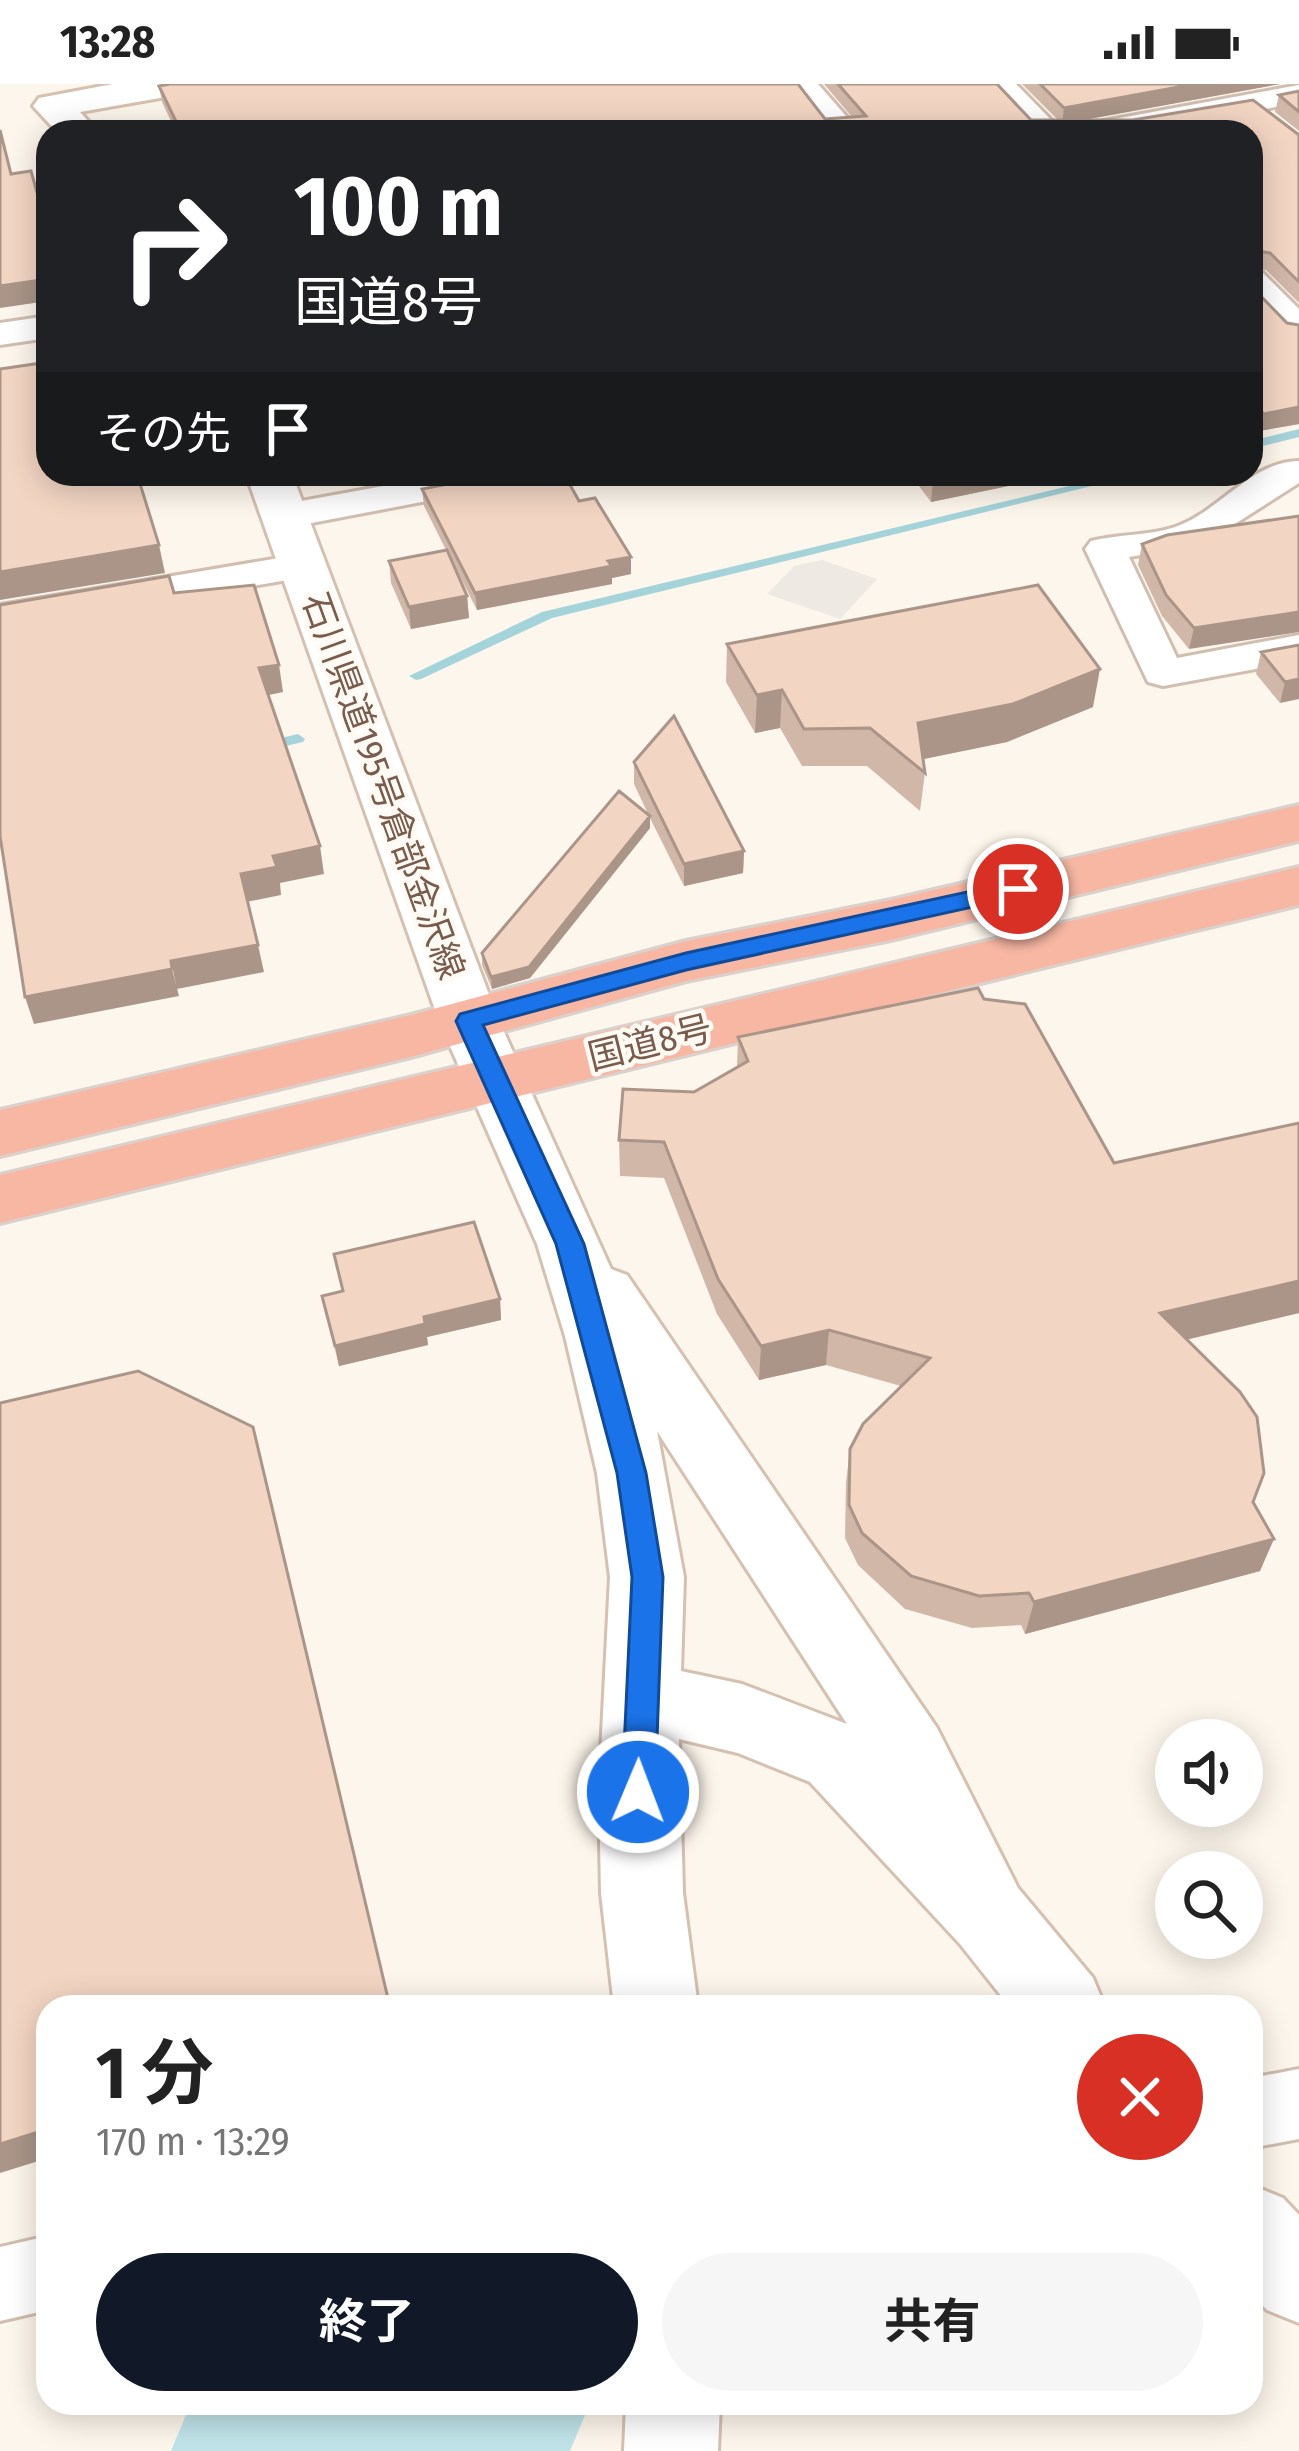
<!DOCTYPE html>
<html lang="ja">
<meta charset="utf-8">
<style>
:root{--surface:#fff;--page:#f6f6f6;--text:#222;--muted:#767676;--accent:#111827}
body{margin:0;font-family:"Fira Sans Condensed","Noto Sans JP",sans-serif;background:var(--page);color:var(--text);height:100vh;display:flex;flex-direction:column;font-size:45px;white-space:nowrap}
*{box-sizing:border-box;margin:0}
p{font-size:39px;color:var(--muted)}
.icon{flex:none;width:66px;height:66px;fill:none;stroke:currentColor;stroke-width:2;stroke-linecap:round;stroke-linejoin:round}
.map{position:relative;flex:1;overflow:hidden}
.details{position:absolute;left:36px;top:1911px;width:1227px;height:420px;display:flex;flex-direction:column;background:var(--surface);border-radius:36px;box-shadow:0 6px 30px #0003}
.details>*{flex:none}
.guide{position:absolute;left:36px;top:36px;width:1227px;height:366px;border-radius:36px;box-shadow:0 6px 30px #0003;background:#202124;color:#fff;overflow:hidden}
.tools{position:absolute;left:1155px;top:1635px;display:grid;gap:24px}
.tools a{display:grid;place-items:center;width:108px;height:108px;border-radius:50%;background:var(--surface);box-shadow:0 6px 30px #0003;font-size:60px}
.pin{position:absolute;display:grid;place-items:center;width:102px;height:102px;color:#fff;margin:-51px;border:6px solid #fff;border-radius:50%;box-shadow:0 3px 12px #0007}
.me{position:absolute;width:132px;margin:-66px;rotate:1deg;stroke-linejoin:round;filter:drop-shadow(0 0 9px #0008)}
.turn{display:flex;align-items:center;gap:42px;height:252px;padding:0 60px;font-size:54px}
.turn .icon{width:156px;height:156px;stroke-width:2.5}
.turn b{display:block;font-size:84px;line-height:102px}
.then{display:flex;align-items:center;height:114px;padding:0 60px;background:#0003;gap:24px;font-size:45px}
.round{display:grid;place-items:center;flex:none;width:126px;height:126px;border-radius:63px;background:var(--page)}
.overview{display:flex;align-items:center;justify-content:space-between;height:204px;padding:0 60px}
h1{font-size:72px;font-weight:700;line-height:90px}
.action{display:flex;gap:24px;margin-top:auto;padding:24px 60px}
.action a{flex:1;height:138px;border-radius:72px;background:var(--accent);color:#fff;font-size:48px;font-weight:700;line-height:138px;text-align:center}
.action a+a{background:var(--page);color:var(--text)}
.status{display:flex;justify-content:space-between;align-items:center;height:84px;padding:0 60px;background:var(--surface);direction:ltr}
.status svg{height:33px;fill:currentColor}
.map>svg:first-child{display:block}
</style>
<div class="status"><b>13:28</b><svg viewBox="0 0 49 12"><path d="M0 12V9h3v3zM5 12V6h3v6zM10 12V3h3v9zM15 12V0h3v12zM26 1h20v11H26zM47 4h2v5h-2z"/></svg></div>
<div class="map">
<svg width="1299" height="2367" viewBox="0 0 1299 2367">
<rect width="100%" height="100%" fill="#fdf6ec"/>
<!-- industrial -->
<path fill="#efe9e4" d="M822 476 877 495 840 535 767 510 794 482Z"/>
<g fill="none" stroke-linecap="round" stroke-linejoin="round">
<!-- stream -->
<path fill="#a5d3da" fill-rule="evenodd" d="M1299 345V353L1251 365V357Z
M1119 390H1141L552 534 421 595 416 596 409 592 542 528Z
M298 650 305 655 303 658 264 667 257 662 259 659Z"/>
<!-- river -->
<path fill="#bfe3e8" fill-rule="evenodd" d="M191 2319H590L570 2367H171Z"/>
<!-- street casing -->
<g stroke="#d1beb0" stroke-width="6">
<path id="street" d="M786 0H818L860 48H827Z
M984 0H1016L1060 45 1299 1V19L1130 48H1029Z
M1251 186 1263 189 1299 225V256L1286 253 1251 216Z
M48 232V254L0 261V239Z
M1299 377V399L1202 461 1129 473 1177 574 1299 551V577L1163 602 1148 598 1085 465 1091 457C1118 450 1149 452 1175 443 1218 429 1251 377 1299 377Z
M449 390H530L511 401 285 444 265 432 285 420Z
M303 470 317 473 323 482 317 491 0 545V521Z
M1299 1985V2055L1251 2064V1994Z
M48 2152V2226L0 2237V2163Z"/>
</g>
<!-- secondary casing -->
<g stroke="#d6c0b0" stroke-width="6">
<path id="secondary" d="M113 0H196L177 11 80 28 98 48H57L33 22 39 14Z
M246 390H292L499 937 611 1185 627 1191 937 1644 1018 1804 1093 1894 1105 1923H1010L960 1860 810 1698 738 1669 679 1655 683 1809 698 1923H614L601 1809 599 1708 610 1493 597 1389 565 1252 537 1160 439 937ZM657 1347 847 1640 742 1600 681 1587 684 1493Z
M1251 2101 1283 2114 1299 2131V2239L1267 2226 1251 2210Z
M626 2319H720L718 2367H624Z"/>
</g>
<!-- highway casing -->
<g stroke="#dad1cd" stroke-width="6">
<path id="highway" d="M1299 721V757L891 856 686 897 411 973 0 1072V1026L411 931 686 857 891 816Z
M1299 783V821L0 1139V1091Z"/>
</g>
<!-- street -->
<use href="#street" fill="#fff" fill-rule="evenodd"/>
<!-- secondary -->
<use href="#secondary" fill="#fff" fill-rule="evenodd"/>
<!-- highway -->
<use href="#highway" fill="#f7b7a3" fill-rule="evenodd"/>
</g>
<!-- wall -->
<path fill="#d1b7a8" d="M824 0H997L1031 36H1058L1022 0H1280L1083 36 1299 51V219L1266 186 1252 183 1251 202 1287 239 1299 241V340L1259 347 1251 338V48H176L162 18 159 2 825 35 852 33Z
M1299 7V47L1275 28 1279 11Z
M910 390H1066L931 418Z
M422 405 579 417 631 490 612 494V500L477 526 452 477 467 512 469 534 411 545 391 499 389 477 446 466 424 422Z
M1299 432 1189 565 1162 532 1138 481 1142 460Z
M727 560 1093 623 1007 658 923 675 925 689 920 727 867 682H802L780 644 755 649 726 598Z
M1299 561 1280 619 1256 590 1261 568Z
M634 678 744 767 743 789 684 802 650 734V744L530 894 492 905 482 881V869L649 732 634 700Z
M984 915 1114 1079 1299 1229 1186 1256 1253 1418 1260 1487 1025 1550 1021 1541 972 1544 905 1525 858 1481 845 1454 846 1398 850 1365 901 1302 826 1281 759 1296 717 1230 664 1094 620 1092 619 1056 694 1008 737 983 738 953Z
M334 1170 500 1215 501 1236 427 1253 428 1261 339 1282 322 1212 342 1208Z"/>
<!-- shaded-wall -->
<path fill="#aa9588" d="M1195 0H1280L1062 40 1064 24Z
M48 195V217L0 224V202Z
M1299 323V340L1259 347 1264 330Z
M963 390H1066L931 418 933 396Z
M159 461 165 489 0 516V488Z
M631 473V490L612 494V500L477 526 475 509Z
M467 512 469 534 411 545 409 523Z
M1299 528V548L1189 565 1194 544Z
M279 581 283 608 264 612 259 584Z
M1100 585 1093 623 1007 658 914 677 918 639Z
M1299 595V615L1280 619 1285 598Z
M782 606 780 644 755 649 757 611Z
M650 732V744L530 894 492 905 491 893Z
M320 762 324 790 280 799 281 811 246 818 241 790 273 772Z
M744 767 743 789 684 802V780Z
M258 861 264 888 177 905 171 877Z
M172 885 179 912 34 940 25 913Z
M1299 1197V1229L1150 1264 1160 1229Z
M500 1215 501 1236 427 1253 428 1261 339 1282 335 1262 424 1233Z
M829 1246 826 1281 759 1296 761 1262Z
M1274 1455 1260 1487 1025 1550 1034 1518Z
M48 2045V2074L0 2089V2060Z"/>
<!-- building -->
<path fill="#f3d5c3" stroke="#aa9588" stroke-width="3" d="M170 0H798L825 35 866 32 838 0H997L1031 36H1133L1253 16 1299 51V198L1270 169 1252 166 1251 202 1287 239 1299 241V323L1264 330 1251 317V48H181L159 2Z
M1040 0H1195L1064 24Z
M1299 7V28L1279 11Z
M0 46 11 90 31 87 38 112 48 111V195L0 202Z
M48 278V390H137L159 461 0 488V285Z
M500 390H564L579 417 595 414 631 473 608 477 612 482 475 509 422 405Z
M929 390H963L933 396Z
M1299 432V528L1194 544 1166 511 1142 460 1167 451Z
M447 466 467 512 409 523 389 477Z
M169 492 174 509 254 501 279 581 259 584 320 762 273 772 277 783 241 790 258 861 171 877 172 885 25 913 0 752V521Z
M1038 501 1100 585 1013 620 918 639 925 689 870 644 804 645 782 606 757 611 727 560Z
M1299 561V595L1285 598 1261 568Z
M674 632 744 767 684 780 634 678Z
M619 707 650 732 529 883 491 893 482 869Z
M978 904 984 915 1025 920 1114 1079 1299 1039V1197L1160 1229 1240 1308 1257 1333 1264 1389 1253 1418 1274 1455 1034 1518 1029 1509 979 1512 911 1492 862 1449 849 1421 850 1365 863 1340 930 1274 829 1246 761 1262 718 1195 664 1058 619 1056 623 1005 694 1008 748 977 738 953Z
M474 1138 500 1215 424 1233 425 1240 335 1262 322 1212 343 1207 334 1170Z
M138 1287 253 1343 390 1923H48V2045L0 2060V1319Z"/>
<!-- route -->
<path fill="#1a73e8" stroke="#114b97" stroke-width="3" d="M1018 797 1030 805 1027 811 686 886 483 941 584 1160 646 1389 663 1493 655 1708 650 1718 638 1723 627 1718 622 1708 632 1493 617 1389 556 1160 456 937 460 930 686 869Z"/>
<g text-anchor="middle" dominant-baseline="central" stroke-width="9" stroke-linejoin="round" paint-order="stroke">
<!-- street labels -->
<g font-size="36" fill="#7a5c4d" stroke="#fffaf3">
<text transform="translate(383 702) rotate(70)">石川県道195号倉部金沢線</text>
<text transform="translate(650 959) rotate(-14)">国道8号</text>
</g>
</g>
</svg>
<div class="tools">
<a><svg class="icon" aria-label="sound" viewBox="0 0 24 24"><path d="M4 9h4l5-4v14l-5-4H4zM17 9q2 3 0 6"/></svg></a>
<a><svg class="icon" aria-label="search" viewBox="0 0 24 24"><circle cx="10" cy="10" r="6"/><path d="M15 15l6 6"/></svg></a>
</div>
<div class="pin" style="left:1018px;top:805px;background:#d93025"><svg class="icon" aria-label="arrive" viewBox="0 0 24 24"><path d="M6 21V4h12l-3 4 3 4H6"/></svg></div>
<svg class="me" style="left:638px;top:1708px" viewBox="-20 -20 40 40"><circle r="17" fill="#1a73e8" stroke="#fff" stroke-width="3"/><path d="M0-11L8 9 0 5-8 9z" fill="#fff"/></svg>
<div class="guide">
<div class="turn"><svg class="icon" aria-label="right" viewBox="0 0 24 24"><path d="M7 20v-9h11M14 6l5 5-5 5"/></svg><div><b>100 m</b>国道8号</div></div>
<div class="then">その先<svg class="icon" aria-label="arrive" viewBox="0 0 24 24"><path d="M6 21V4h12l-3 4 3 4H6"/></svg></div>
</div>
<section class="details">
<div class="overview"><div><h1>1 分</h1><p>170 m · 13:29</p></div><a class="round" style="background:#d93025;color:#fff"><svg class="icon" aria-label="close" viewBox="0 0 24 24"><path d="M6 6l12 12M18 6L6 18"/></svg></a></div>
<div class="action"><a>終了</a><a>共有</a></div>
</section>
</div>
